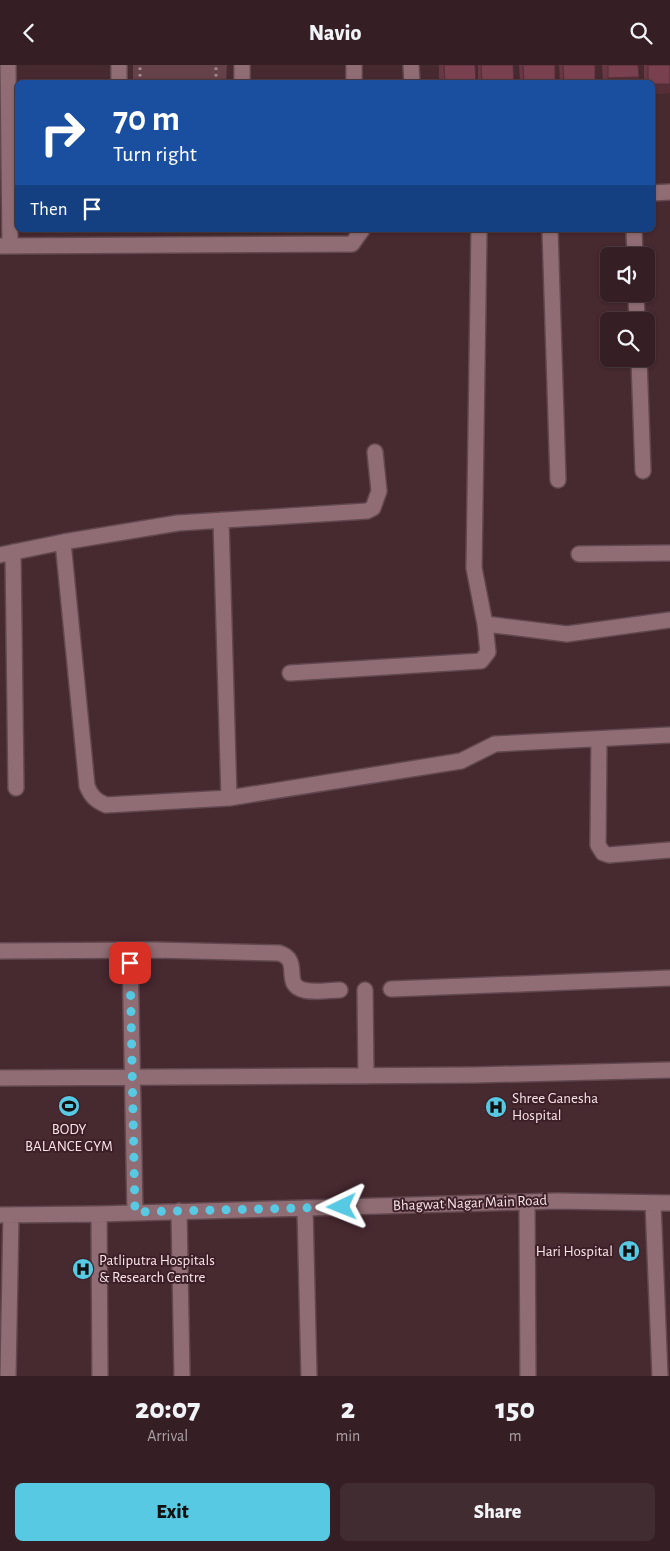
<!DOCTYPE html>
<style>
:root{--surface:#351f24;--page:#402c31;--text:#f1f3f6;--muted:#aaa2a6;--line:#4f3d41;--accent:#57c9e2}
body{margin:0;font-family:"Alegreya Sans",sans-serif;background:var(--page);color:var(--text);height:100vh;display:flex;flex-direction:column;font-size:19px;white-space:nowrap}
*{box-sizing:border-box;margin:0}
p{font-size:16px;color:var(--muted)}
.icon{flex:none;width:28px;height:28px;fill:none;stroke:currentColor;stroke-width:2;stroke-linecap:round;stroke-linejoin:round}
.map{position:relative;height:1311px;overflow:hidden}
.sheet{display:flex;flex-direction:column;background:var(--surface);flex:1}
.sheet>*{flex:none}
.top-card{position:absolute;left:15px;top:15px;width:640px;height:152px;border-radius:8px;box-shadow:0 1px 4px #0004,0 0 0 1px var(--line);background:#1a4fa0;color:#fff;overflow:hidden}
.buttons{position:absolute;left:600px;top:182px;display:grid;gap:10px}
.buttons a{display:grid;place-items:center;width:55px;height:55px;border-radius:8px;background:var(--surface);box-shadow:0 1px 4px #0004,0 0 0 1px var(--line);font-size:25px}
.pin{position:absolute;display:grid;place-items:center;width:42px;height:42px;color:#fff;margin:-21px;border-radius:10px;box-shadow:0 2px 8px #0006}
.me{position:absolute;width:55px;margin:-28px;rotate:268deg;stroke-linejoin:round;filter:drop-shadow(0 0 4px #0008)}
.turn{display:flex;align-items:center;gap:18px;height:105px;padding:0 15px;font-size:22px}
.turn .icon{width:65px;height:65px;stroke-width:2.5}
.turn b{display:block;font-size:35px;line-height:42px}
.then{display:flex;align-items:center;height:48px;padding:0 15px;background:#0003;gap:10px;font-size:19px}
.eta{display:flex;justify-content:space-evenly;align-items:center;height:85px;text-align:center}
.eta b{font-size:30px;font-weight:800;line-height:35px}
.action{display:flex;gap:10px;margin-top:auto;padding:10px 15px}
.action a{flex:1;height:58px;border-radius:8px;background:var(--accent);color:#111;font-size:20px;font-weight:800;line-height:58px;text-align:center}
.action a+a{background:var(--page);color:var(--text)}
header{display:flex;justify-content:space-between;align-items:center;height:65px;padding:0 15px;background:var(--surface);font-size:22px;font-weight:800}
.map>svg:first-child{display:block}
</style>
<header><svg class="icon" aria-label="back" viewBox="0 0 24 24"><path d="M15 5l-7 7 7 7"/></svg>Navio<svg class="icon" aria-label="search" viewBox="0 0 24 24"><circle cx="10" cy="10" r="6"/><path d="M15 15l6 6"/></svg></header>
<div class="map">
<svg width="670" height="1311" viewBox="0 0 670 1311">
<rect width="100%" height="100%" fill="#472930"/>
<!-- green -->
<path fill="#654149" d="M133 0H227L226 17H133Z"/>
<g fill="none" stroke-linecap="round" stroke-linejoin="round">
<!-- minor casing -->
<g stroke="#62484e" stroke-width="18">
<path id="minor" d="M8 0 10 180
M119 0V18
M354 0V18
M411 0 412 18
M242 18V0
M652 128 670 127
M479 165 474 503 485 559 567 569 670 555
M550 165 558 415
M634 165 635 191
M0 181 352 179 362 165
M636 229 637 256
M639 294 643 406
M221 455 229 733
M63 477 87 721C91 731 96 736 106 740L229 733 461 696 495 679 670 670
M13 487 16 723
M579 489 670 488
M0 490 63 477 178 458 367 446 373 443 379 426 375 387
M290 608 481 596 488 587 485 559
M599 674 598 780 603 788 609 790 670 785
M0 886 155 885 279 888C303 895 281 920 304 925 315 928 329 925 340 925
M130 886 135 1147
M391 924 670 913
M365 925 366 1011
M0 1013 475 1010 670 1005
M527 1137 528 1311
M653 1138 660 1311
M305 1143 309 1311
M179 1146 182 1311
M99 1149 100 1311
M0 1150 99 1149 557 1136 670 1138
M8 1311 11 1150"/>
</g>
<!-- path -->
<path stroke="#a48a90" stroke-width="3" stroke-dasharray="2.5 4" stroke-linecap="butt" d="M140 18V0
M216 18V0"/>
<!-- minor -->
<use href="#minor" stroke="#906d75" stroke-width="15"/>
</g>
<!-- wall -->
<path fill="#683844" d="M439 0H475L476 18H439Z
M478 0H513L514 18H478Z
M519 0H555V15L554 18H520Z
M559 0H595V18H560Z
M602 0H638L639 12 637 18H603Z
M644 0H670V28L652 29V18H644Z"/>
<!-- shaded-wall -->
<path fill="#552e37" d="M639 12 637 18H606L608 13Z
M555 15 554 18H523L524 16Z
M652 19H670V28L652 29Z"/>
<!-- building -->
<path fill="#79414f" stroke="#552e37" d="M444 0H475L476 18H445Z
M481 0H513L514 18H482Z
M523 0H555V15L524 16Z
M563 0H595V17L564 18Z
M608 0H638L639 12 608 13Z
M648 0H670V19H652V18H648Z"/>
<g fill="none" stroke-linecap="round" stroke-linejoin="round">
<!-- route -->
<path stroke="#57c9e2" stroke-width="9" stroke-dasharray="0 16.2" d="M130 898 135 1147 342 1142"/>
</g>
<!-- icons -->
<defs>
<g id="stadium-disc" transform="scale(1.125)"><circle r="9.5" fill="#57c9e2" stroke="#3c1f27"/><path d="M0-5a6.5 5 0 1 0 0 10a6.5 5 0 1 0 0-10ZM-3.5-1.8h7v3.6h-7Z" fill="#111"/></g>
<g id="hospital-disc" transform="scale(1.125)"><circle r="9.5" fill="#57c9e2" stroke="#3c1f27"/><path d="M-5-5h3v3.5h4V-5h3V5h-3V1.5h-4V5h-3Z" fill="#111"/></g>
</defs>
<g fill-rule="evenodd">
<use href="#stadium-disc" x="69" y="1041"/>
<use href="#hospital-disc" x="496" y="1042"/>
<use href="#hospital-disc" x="629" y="1186"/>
<use href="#hospital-disc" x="83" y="1204"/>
</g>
<g text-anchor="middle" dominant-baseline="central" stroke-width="4" stroke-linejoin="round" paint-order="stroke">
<!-- poi labels -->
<g font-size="15" fill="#fae5e9" stroke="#3c1f27" text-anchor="start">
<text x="512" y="1033">Shree Ganesha<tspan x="512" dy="17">Hospital</tspan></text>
<text x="69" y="1064" text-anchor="middle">BODY<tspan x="69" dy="17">BALANCE GYM</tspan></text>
<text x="613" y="1186" text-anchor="end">Hari Hospital</text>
<text x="99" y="1195">Patliputra Hospitals<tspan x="99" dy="17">&amp; Research Centre</tspan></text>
</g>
<!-- street labels -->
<g font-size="15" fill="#fae5e9" stroke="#3c1f27">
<text transform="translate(470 1138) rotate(-2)">Bhagwat Nagar Main Road</text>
</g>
</g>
</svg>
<div class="buttons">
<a><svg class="icon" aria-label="sound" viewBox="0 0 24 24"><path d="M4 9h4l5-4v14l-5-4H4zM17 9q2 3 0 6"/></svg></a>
<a><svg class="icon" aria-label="search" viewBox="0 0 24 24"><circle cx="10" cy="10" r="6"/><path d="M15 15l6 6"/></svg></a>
</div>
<div class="pin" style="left:130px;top:898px;background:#d93025"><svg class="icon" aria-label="arrive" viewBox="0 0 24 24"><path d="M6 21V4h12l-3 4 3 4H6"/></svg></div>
<svg class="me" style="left:342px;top:1142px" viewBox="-20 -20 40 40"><path d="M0-17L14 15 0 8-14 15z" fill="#57c9e2" stroke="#fff" stroke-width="4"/></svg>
<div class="top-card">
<div class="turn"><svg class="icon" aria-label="right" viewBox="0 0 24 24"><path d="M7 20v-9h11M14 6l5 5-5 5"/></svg><div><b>70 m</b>Turn right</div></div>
<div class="then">Then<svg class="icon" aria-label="arrive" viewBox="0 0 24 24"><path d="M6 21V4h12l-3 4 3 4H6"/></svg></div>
</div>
</div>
<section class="sheet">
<div class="eta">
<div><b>20:07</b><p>Arrival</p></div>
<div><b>2</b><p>min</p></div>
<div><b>150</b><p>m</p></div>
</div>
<div class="action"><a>Exit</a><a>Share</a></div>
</section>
